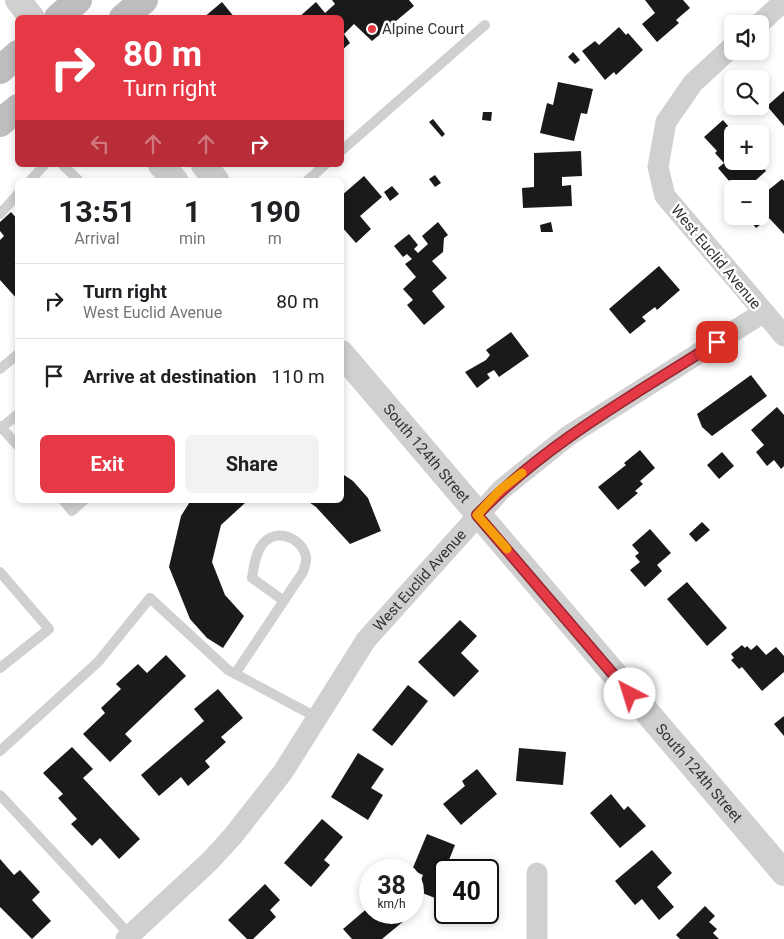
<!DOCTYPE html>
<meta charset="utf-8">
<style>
:root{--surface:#fff;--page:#f2f2f2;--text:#202124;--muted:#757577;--line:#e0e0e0;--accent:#e63946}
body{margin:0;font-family:Roboto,sans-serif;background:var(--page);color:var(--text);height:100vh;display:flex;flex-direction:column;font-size:19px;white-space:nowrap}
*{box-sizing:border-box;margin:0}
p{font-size:16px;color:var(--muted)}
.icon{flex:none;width:28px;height:28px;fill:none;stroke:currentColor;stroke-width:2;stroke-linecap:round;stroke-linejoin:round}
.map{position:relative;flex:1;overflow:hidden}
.details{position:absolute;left:15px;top:178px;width:329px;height:325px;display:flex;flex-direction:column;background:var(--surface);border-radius:8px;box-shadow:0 2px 8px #0003}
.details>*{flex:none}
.banner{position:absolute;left:15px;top:15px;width:329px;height:152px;border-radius:8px;box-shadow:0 2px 8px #0003;background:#e63946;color:#fff;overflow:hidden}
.fabs{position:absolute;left:724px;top:15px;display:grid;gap:10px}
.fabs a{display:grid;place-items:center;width:45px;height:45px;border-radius:8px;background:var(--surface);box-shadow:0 2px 8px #0003;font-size:25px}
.speed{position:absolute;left:359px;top:859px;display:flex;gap:10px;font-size:25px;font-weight:700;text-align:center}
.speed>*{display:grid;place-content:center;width:65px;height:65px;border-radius:50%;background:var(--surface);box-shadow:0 2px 8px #0003;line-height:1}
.speed small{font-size:12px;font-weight:400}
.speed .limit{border:2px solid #111;border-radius:8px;background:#fff;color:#111}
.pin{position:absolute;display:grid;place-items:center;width:42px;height:42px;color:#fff;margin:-21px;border-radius:10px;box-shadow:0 2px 8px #0006}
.me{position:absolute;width:55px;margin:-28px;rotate:320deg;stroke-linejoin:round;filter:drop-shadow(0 0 4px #0008)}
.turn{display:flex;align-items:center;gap:18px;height:105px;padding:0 25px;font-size:22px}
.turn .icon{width:65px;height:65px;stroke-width:2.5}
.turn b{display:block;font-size:35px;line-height:42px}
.lanes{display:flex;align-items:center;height:48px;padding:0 25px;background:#0003;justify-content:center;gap:25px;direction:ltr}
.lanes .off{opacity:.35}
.eta{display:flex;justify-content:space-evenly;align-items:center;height:85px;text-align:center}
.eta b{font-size:30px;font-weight:700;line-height:35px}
.action{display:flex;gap:10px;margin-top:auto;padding:10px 25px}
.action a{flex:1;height:58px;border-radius:8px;background:var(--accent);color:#fff;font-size:20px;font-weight:700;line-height:58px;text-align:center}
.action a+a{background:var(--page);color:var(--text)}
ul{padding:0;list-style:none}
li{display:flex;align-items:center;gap:15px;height:75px;padding:0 25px;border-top:1px solid var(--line)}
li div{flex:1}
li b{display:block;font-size:19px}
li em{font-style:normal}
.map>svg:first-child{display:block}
</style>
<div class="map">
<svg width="784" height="939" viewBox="0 0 784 939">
<rect width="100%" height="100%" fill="#fff"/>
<!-- building -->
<path fill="#1a1a1a" d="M332 0H409L414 6 372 41 354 24 344 34 350 43 341 51V18H298L316 2 325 13 335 4Z
M645 0H683L690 8 676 20 679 23 657 42 642 24 655 13Z
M222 2 235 18H203Z
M619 27 626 35 628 33 643 50 616 75 614 72 605 80 582 51 595 41 599 45Z
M573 52 580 60 575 64 568 57Z
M558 82 593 89 587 114 581 113 574 141 540 133 547 103 553 105Z
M784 91V126L767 106Z
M483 112H492L491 121 482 120Z
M433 119 445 134 442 137 429 122Z
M723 120 735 134H732V161H758L766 171 746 189H736L718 168 724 163 715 153 717 151 704 137Z
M581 151 582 176 562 177V186L571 185 572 206 523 208 522 188 534 187V153Z
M435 175 441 183 435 187 429 179Z
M364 176 382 197 360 216 371 229 356 243 341 226V196Z
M782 179 784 181V234L769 218 756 228 747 216H760V197Z
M392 186 399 194 390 201 384 192Z
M11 212 18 220V300L0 280V240L4 236 0 231V222Z
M438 222 448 235 444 238 443 252 432 261 447 278 432 291 445 307 424 325 407 305 413 300 403 289 416 277 405 264 412 259 407 254 403 257 394 246 409 234 418 245 414 249 418 253 428 244 422 236Z
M551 222 553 232H541L540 225Z
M659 266 680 290 657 310 655 307 642 317 646 321 630 334 609 309Z
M511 332 529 356 499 377 494 370 487 374 490 378 477 388 465 372 486 360 490 355 486 350Z
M751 375 767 396 712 436 702 427 697 414Z
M777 407 784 415V466L781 469 774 460 767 466 756 452 764 445 751 430Z
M640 450 655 468 640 481 643 484 635 491 638 493 618 510 598 487 626 465 624 463Z
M722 452 734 466 719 479 707 465Z
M341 473 353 481 368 498 381 531 350 544 316 507 306 500H341Z
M191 500H252L245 503 221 525 212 562 225 595 244 616 223 648 207 638 190 619 169 567 181 516Z
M702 522 710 530 696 542 689 534Z
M650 529 671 553 657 565 662 571 645 587 630 570 640 562 635 556 639 553 632 545Z
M687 582 727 628 707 646 667 599Z
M460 620 477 636 461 653 479 671 454 697 418 662Z
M742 645 745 648 747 646 751 650 757 645 766 655 776 647 784 656V672L762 691 742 667 739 669 731 660 734 658 731 654Z
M166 655 186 676 125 734 132 741 110 762 83 734 105 713 101 708 121 689 116 684 138 664 147 673Z
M408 685 428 701 392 746 372 730Z
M218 689 243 718 221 737 226 742 205 761 210 767 188 786 181 777 159 796 141 775 204 721 194 709Z
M784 716V736L774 724Z
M72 747 93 769 83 778 140 839 119 859 100 838 92 846 71 824 77 819 58 798 63 794 43 773Z
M519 748 566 752 563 785 516 781Z
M358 753 384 769 371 788 383 795 368 820 331 797Z
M477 769 497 794 461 825 443 804 465 786 462 781Z
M611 794 624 810 628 806 646 826 620 848 590 813Z
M322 819 343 837 324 860 330 865 311 887 284 863Z
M427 834 455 845 439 885 445 888 443 901 417 891 423 875 412 870Z
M652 850 672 873 657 887 674 907 659 920 642 899 635 905 615 881Z
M0 859 14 875 20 870 40 892 32 900 51 921 32 939 0 907Z
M265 884 280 900 270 910 276 917 253 939H247L228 920Z
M370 906V912H398L405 920 382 939H352L343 929Z
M705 906 715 916 709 922 717 929 713 933 719 939H680L676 935Z"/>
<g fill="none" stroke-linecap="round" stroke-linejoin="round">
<!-- service -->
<path stroke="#d0d0d0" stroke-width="10" d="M341 151 485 25
M63 165 78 180
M31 180 44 165
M308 180 325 165
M0 214 18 194
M0 369 18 354
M0 426 18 446
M1 428 18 414
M63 500 72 511 84 500
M0 572 49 629 0 668
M235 674 303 572C304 568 307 561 306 557 302 537 275 527 262 545 255 554 254 567 252 578L284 601
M0 751 98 662 150 598 228 670 316 717
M0 795 130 935"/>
<!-- minor -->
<g stroke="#d0d0d0" stroke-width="21">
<path d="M759 24 784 1"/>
<path d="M764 312 784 336"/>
<path id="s1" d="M126 939 210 861 232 837 283 772 366 640 501 490 568 436 764 312 665 196 658 167 666 122 693 83 732 47"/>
<path d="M537 939V873"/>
</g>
<!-- tertiary -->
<g stroke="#d0d0d0" stroke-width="26">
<path d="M18 0 32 18"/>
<path d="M161 165 175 180"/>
<path d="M204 165 216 180"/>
<path id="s2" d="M341 353 784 873"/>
</g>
<!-- secondary -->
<path stroke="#bdbdbd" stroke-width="28" d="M58 18 78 0
M123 18 144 0
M0 70 18 54
M0 123 18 108"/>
</g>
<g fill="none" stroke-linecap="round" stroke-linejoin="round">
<!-- route casing -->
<g stroke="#96252e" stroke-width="12">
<path id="route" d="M630 694 477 515C546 443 634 395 717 342"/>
</g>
<!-- route -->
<use href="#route" stroke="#e63946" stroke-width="9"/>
<!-- slow -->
<path stroke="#f59e0b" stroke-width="9" d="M507 549 477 515 500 490 522 473"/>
</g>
<!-- markers -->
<circle fill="#e63946" stroke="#fff" stroke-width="2" cx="372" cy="29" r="5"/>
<g text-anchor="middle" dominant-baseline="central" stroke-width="5" stroke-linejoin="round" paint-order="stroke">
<!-- poi labels -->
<g font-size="15" fill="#333" stroke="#fff" text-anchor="start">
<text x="382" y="29">Alpine Court</text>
</g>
<!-- street labels -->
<g font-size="15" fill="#333" stroke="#fff">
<text transform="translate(716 257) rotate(50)">West Euclid Avenue</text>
<text stroke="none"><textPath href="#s2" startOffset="132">South 124th Street</textPath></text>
<text stroke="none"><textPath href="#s1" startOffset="466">West Euclid Avenue</textPath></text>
<text stroke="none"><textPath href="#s2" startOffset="552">South 124th Street</textPath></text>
</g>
</g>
</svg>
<div class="fabs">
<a><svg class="icon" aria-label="sound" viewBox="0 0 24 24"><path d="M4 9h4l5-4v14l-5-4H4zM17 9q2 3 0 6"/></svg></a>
<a><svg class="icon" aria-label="search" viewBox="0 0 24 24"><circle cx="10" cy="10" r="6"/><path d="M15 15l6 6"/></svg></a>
<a>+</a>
<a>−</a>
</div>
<div class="speed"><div>38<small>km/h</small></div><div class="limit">40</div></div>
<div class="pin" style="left:717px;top:342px;background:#d93025"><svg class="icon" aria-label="arrive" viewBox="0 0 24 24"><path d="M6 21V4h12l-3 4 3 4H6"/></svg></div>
<svg class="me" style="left:630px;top:694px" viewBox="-20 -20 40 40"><circle r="19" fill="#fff"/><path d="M0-13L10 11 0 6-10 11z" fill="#e63946"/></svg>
<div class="banner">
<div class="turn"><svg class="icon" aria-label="right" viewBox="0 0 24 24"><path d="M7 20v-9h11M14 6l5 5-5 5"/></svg><div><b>80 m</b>Turn right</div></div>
<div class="lanes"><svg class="icon off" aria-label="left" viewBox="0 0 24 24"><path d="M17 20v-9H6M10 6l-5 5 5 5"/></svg><svg class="icon off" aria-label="ahead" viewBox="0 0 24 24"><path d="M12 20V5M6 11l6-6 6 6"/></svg><svg class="icon off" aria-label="ahead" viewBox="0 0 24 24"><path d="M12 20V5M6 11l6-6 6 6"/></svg><svg class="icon" aria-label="right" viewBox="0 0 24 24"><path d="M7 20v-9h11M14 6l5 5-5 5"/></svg></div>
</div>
<section class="details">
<div class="eta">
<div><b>13:51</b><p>Arrival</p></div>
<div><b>1</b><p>min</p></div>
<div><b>190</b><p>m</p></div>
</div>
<ul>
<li><svg class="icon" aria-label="right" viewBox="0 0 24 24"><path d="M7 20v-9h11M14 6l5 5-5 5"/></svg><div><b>Turn right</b><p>West Euclid Avenue</p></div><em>80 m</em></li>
<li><svg class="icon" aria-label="arrive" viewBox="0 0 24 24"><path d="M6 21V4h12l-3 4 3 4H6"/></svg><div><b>Arrive at destination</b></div><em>110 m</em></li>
</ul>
<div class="action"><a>Exit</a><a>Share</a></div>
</section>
</div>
